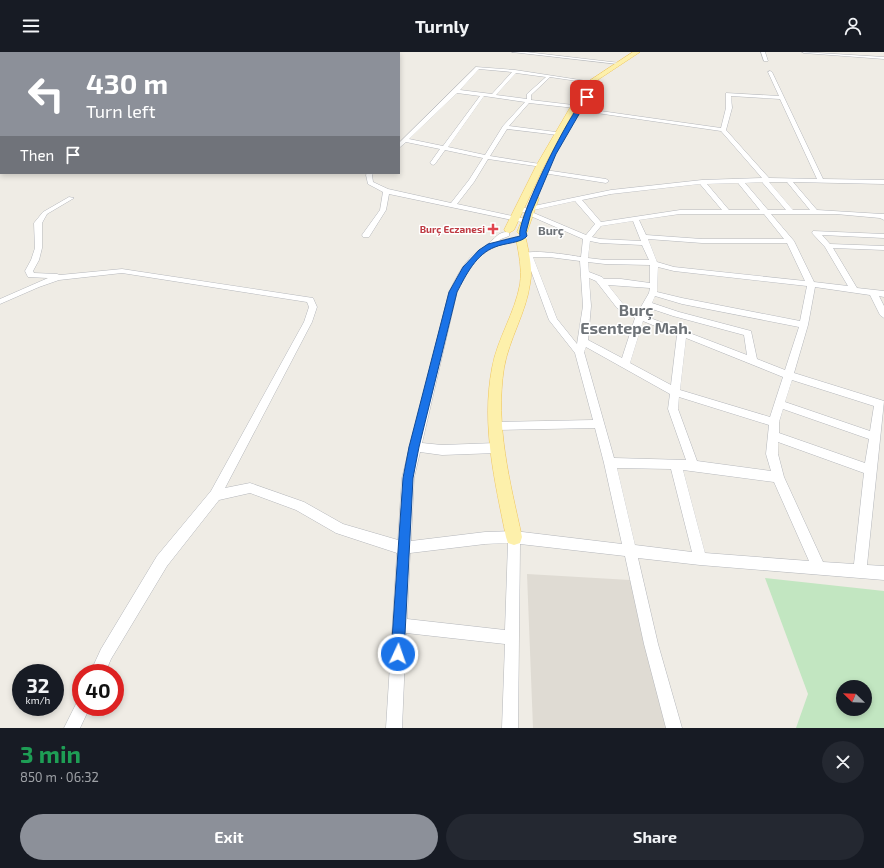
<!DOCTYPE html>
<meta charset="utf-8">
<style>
:root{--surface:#171b24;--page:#242831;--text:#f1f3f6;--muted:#9ea1a6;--accent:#8c9099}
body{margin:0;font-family:"Exo 2",sans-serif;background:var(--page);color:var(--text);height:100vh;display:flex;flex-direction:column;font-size:15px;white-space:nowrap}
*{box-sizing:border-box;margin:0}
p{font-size:13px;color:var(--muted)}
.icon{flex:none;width:22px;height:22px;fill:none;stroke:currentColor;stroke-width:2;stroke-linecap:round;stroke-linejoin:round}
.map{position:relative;height:676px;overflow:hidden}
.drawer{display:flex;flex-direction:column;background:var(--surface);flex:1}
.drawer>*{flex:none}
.guide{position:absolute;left:0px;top:0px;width:400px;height:122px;box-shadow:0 2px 6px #0003;background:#8c9099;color:#fff;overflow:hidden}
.needle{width:26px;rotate:293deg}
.fabs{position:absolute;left:836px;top:628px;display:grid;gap:8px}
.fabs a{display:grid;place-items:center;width:36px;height:36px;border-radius:50%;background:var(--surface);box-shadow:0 2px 6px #0003;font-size:20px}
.speed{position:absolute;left:12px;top:612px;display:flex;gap:8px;font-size:20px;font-weight:700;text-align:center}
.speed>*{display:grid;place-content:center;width:52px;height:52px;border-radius:50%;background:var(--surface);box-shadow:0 2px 6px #0003;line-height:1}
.speed small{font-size:10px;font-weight:400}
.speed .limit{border:6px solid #d22;background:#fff;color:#111}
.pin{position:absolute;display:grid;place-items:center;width:34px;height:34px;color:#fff;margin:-17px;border-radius:8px;box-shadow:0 2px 6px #0006}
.me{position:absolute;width:44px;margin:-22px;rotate:3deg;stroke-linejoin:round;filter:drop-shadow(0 0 3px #0008)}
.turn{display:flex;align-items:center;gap:14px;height:84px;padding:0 20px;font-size:18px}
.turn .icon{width:52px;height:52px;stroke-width:2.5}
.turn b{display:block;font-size:28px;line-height:34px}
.then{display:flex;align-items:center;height:38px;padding:0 20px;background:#0003;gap:8px;font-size:15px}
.round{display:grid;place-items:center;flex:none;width:42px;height:42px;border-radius:21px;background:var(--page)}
.headline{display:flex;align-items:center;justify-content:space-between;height:68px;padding:0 20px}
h1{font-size:24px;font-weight:700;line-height:30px;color:#1e9e55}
.cta{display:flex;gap:8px;margin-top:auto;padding:8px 20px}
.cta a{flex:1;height:46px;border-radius:24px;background:var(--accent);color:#fff;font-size:16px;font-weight:700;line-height:46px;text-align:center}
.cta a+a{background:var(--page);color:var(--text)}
header{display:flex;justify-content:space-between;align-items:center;height:52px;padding:0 20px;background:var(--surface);font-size:18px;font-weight:700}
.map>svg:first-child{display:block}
</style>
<header><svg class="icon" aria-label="menu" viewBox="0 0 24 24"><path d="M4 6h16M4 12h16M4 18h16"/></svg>Turnly<svg class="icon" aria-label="person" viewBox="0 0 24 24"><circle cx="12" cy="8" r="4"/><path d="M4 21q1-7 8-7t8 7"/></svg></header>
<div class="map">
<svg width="884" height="676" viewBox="0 0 884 676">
<rect width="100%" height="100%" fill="#efece5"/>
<!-- education -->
<path fill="#dfdbd3" d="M527 522 630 528 668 676H533Z"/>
<!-- green -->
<path fill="#c2e6c1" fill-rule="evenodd" d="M765 526 884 539V676H796L808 642ZM843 635H865V657H843Z"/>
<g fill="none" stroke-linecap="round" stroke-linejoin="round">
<!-- minor casing -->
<g stroke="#b5b7bb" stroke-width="1">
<path id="minor" d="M59 0H93L94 1H58Z
M331 0H341L340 1Z
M512 0H526L620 11 618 12Z
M761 0H765L768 9H764Z
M802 0 884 5V7L804 1Z
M476 15 515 18 593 30 591 31 550 25 531 43V48L573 53 575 54V56L529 51 509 74 556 80 559 82 558 83 507 77 490 104 540 112 543 114 542 115 488 107 474 130 457 152 526 167 530 169 526 171 389 142 386 158 369 185H363L362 183 380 158 383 140 368 132 366 123 367 121H374L372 123 373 130 388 137 451 151 469 128 483 106 445 98 435 112 433 113 430 111 440 97 406 90 399 96V91ZM479 17 512 20 492 42 460 38ZM516 21 546 25 527 42V47L496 43ZM457 41 480 44 443 94 409 87ZM484 44 525 50 503 74 485 103 448 95Z
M770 19 772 20 823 127 884 128V132L793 130 817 158 882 162H884V168L880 166 836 162H771L794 189 814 230 848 234 825 195 812 181 813 179 884 182V186L822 183 830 192 884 194V198L833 196 857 236 884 239V245L879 244 884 254V266L880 263 870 243 815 235 808 273 794 321 884 349 867 513 884 514V528L700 513 638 506 658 592 682 676H666L644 592 625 504 520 492 518 676H502L505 592 406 581 402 676H386L397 501 336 481 296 458 250 441 219 448 167 514 111 607 105 621H90L101 597 157 504 211 439 304 270 309 255 307 250 122 221 59 228 39 235 0 252V247L48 226 28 225 25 219 31 208 35 196 34 171 43 160 69 145 74 146 47 162 42 171V196L39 208 33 219 34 221 57 222 60 223 122 217 313 246 317 255 312 270 225 436 250 431 304 450 343 472 398 488 402 426 409 397V395L411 391 449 240C456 226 463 211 475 201 479 197 485 196 488 192 495 187 498 179 509 180V184L501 187 498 189 516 185V189C509 191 501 192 495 195 475 203 466 222 457 240L422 391 442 393 496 391 500 393 502 396 500 399 496 401 442 403 420 400 414 426 411 489 485 480 514 479 622 492 604 411 595 376 496 378 492 377 491 374 492 371 496 370 593 368 575 301 549 268 526 205 520 203C528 196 569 203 581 205L583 187 526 162 525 160 519 161 516 159 519 157 611 138 702 128 762 126 721 79 576 58 579 56 721 76 726 56V41L779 44 768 20ZM731 44 780 47 817 127 769 126 726 78 732 56ZM762 130 786 158H768L745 131ZM769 130H787L810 158H793ZM738 131 760 158H729L707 132ZM700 132 722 158H680L601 170 582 148 611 142ZM575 149 595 172 586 183 529 159ZM680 162H764L784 187H702L646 183 639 168ZM633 169 641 189 600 187 592 185 601 174ZM648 187 702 191H787L805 229 674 215 657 210ZM590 189 600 191 642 193 649 208H605L588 206ZM533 205H549L580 209 583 254 577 292 557 267ZM588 210 605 212 650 213V231L621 227H604L602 225 589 220ZM658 215 674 219 807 234 800 269 682 246 657 240ZM589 226 596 229 617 256 635 266 622 306 588 288 591 254ZM608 233 650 236 649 241 638 260 623 252ZM655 244 682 252 799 275 785 318 757 307 751 279 679 260 652 251ZM649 256 673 264 744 283 747 303 645 264ZM643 269 677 283 671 333 630 311ZM686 286 783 325 770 365 680 338ZM586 295 670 342 668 357 686 408 614 406 584 300ZM792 328 874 354 870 379 785 350ZM679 345 769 373 766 402 771 419 697 409 678 357ZM783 357 869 387 865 411 779 381V370ZM778 390 864 421 854 512 823 510 784 425 778 402ZM617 416 671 417 692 500 635 493ZM683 418 774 430 809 509 705 501ZM508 491 505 578 407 567 410 501 485 492Z
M0 69H1V73H0Z
M545 118 606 127 609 129 606 131 543 121 542 120Z
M81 648V655H90L80 676H64L77 650Z"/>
</g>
<!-- major casing -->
<g stroke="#efc55d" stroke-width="1">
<path id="major" d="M633 0H640L593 31 576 55 544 114 514 178 509 181 506 180 504 178 536 114 571 54 589 29Z
M535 143 539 146 527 180 522 183 519 182 517 180 531 146Z
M521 184 526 187C529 202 533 217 530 232 526 261 509 287 504 316 495 373 510 430 522 485L520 491 514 493 508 491 506 485C495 430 481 373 492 316 497 287 515 261 520 232 522 217 519 202 516 187Z"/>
</g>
<!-- minor -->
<use href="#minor" fill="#fff" fill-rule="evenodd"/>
<!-- major -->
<use href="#major" fill="#fdf0ab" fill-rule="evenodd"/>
</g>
<!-- route -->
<path fill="#1a73e8" stroke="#114b97" d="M587 44 589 45 556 102 531 161 526 180 527 184C522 191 504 191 495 195 476 202 466 223 457 240L419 395 413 426 404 602 402 607 398 609 393 607 391 602 403 426 409 395 449 240 463 215 479 198 488 192 520 184C515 170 573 53 587 44Z"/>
<!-- markers -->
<path fill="#e0444e" stroke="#fff" stroke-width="1.5" d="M491 171h4v4h4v4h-4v4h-4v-4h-4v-4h4z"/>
<g text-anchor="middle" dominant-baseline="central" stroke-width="3" stroke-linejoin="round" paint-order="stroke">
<!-- far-health labels -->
<g font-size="10" font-weight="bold" fill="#be3a42" stroke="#fff" text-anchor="end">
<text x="485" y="177">Burç Eczanesi</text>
</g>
<!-- far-quarter labels -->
<g font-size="12" font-weight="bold" fill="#6d7277" stroke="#fff">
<text x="551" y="178">Burç</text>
</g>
<!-- district labels -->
<g font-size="16" font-weight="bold" fill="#6d7277" stroke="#fff">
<text x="636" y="257">Burç<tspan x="636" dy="18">Esentepe Mah.</tspan></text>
</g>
</g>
</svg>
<div class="fabs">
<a><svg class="needle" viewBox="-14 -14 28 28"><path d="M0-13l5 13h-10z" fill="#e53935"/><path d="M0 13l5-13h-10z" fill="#9ea1a6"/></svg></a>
</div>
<div class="speed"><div>32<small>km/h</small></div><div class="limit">40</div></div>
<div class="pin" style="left:587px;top:45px;background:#d93025"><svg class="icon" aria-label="arrive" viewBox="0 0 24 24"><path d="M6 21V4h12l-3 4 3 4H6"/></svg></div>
<svg class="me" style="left:398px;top:602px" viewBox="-20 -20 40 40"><circle r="17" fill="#1a73e8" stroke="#fff" stroke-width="3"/><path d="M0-11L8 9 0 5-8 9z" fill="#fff"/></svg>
<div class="guide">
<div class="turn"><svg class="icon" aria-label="left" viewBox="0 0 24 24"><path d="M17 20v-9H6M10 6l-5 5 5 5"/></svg><div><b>430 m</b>Turn left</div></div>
<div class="then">Then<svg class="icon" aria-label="arrive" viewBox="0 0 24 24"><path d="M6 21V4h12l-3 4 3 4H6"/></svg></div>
</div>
</div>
<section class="drawer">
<div class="headline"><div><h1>3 min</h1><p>850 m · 06:32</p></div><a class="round"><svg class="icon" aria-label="close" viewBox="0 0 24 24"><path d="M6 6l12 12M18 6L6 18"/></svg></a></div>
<div class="cta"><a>Exit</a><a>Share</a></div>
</section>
